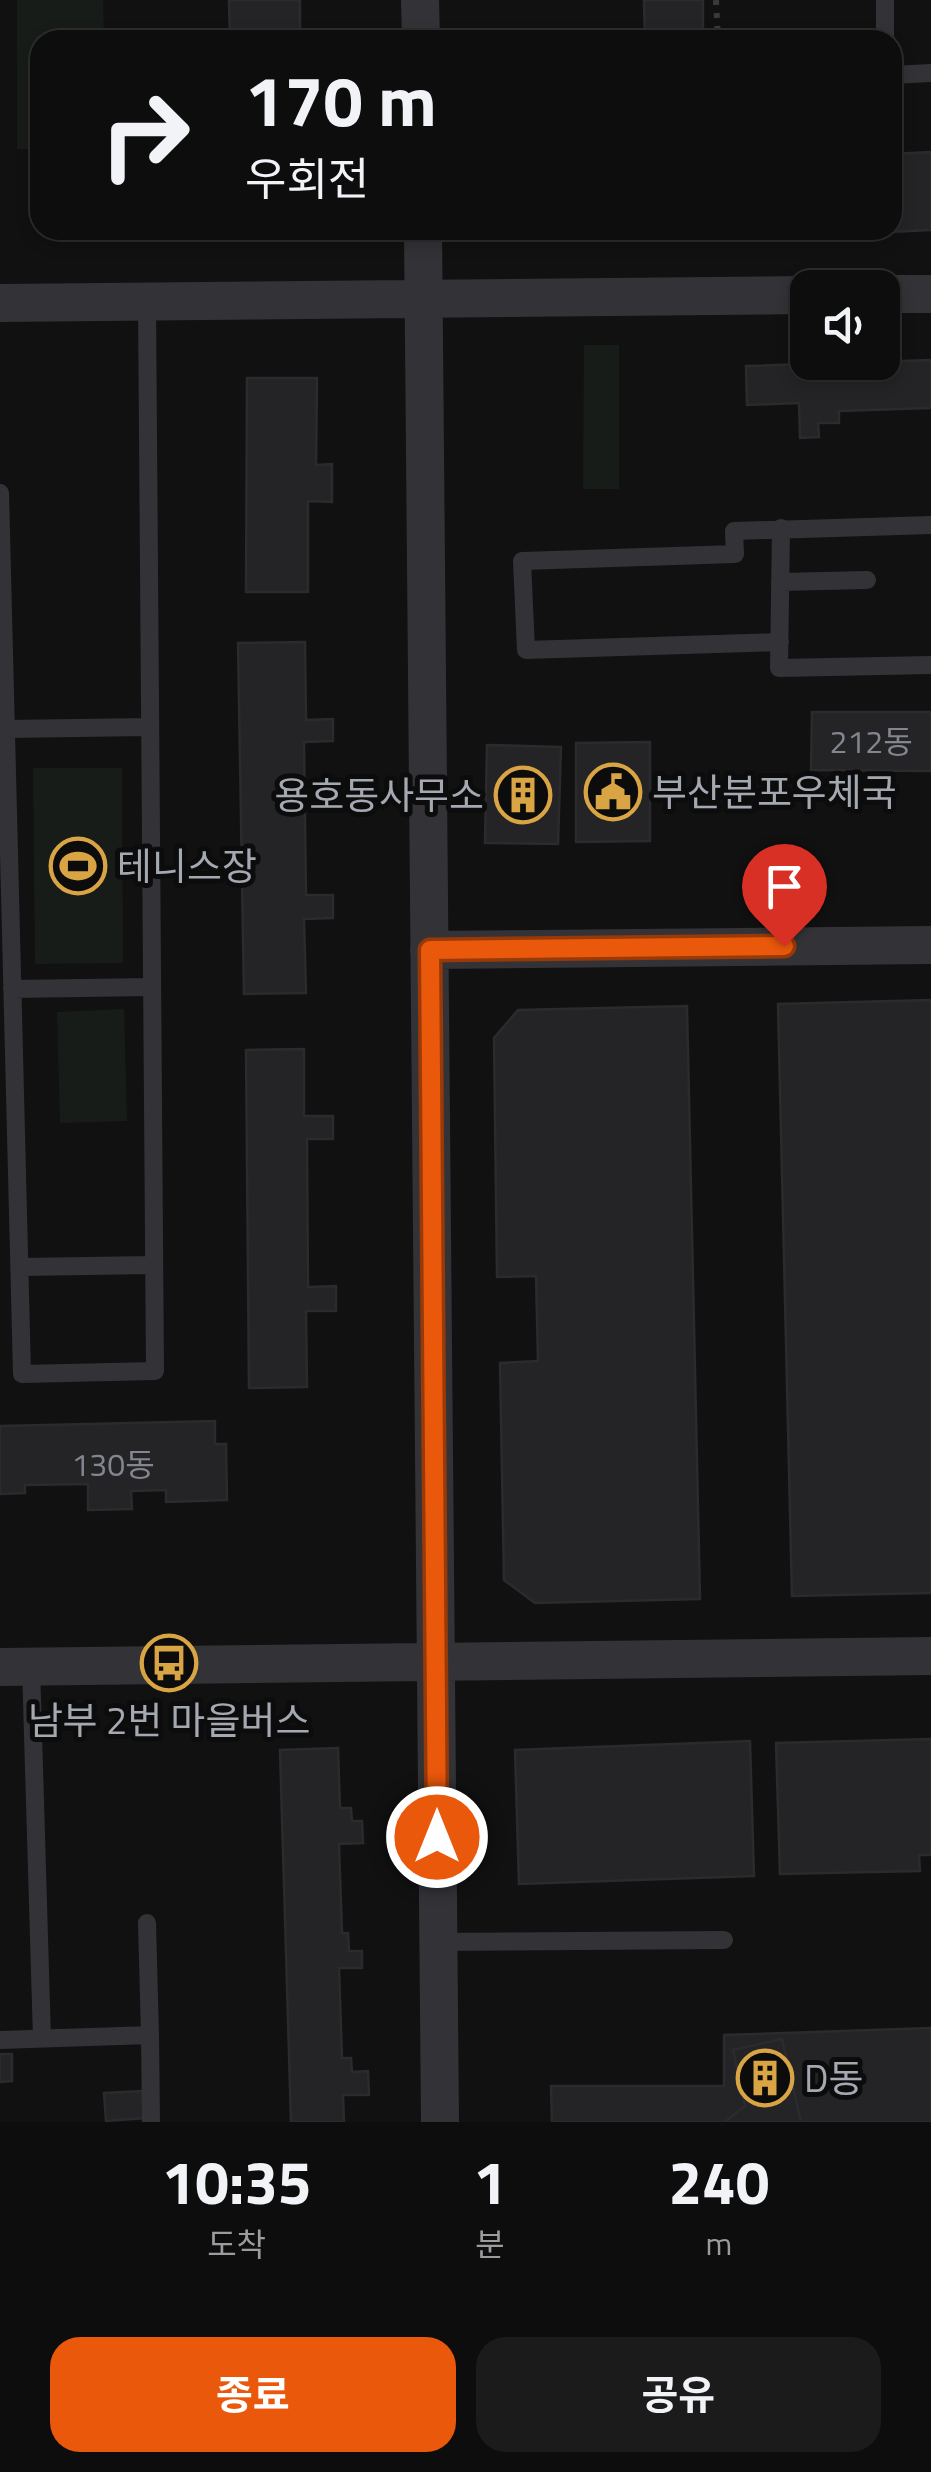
<!DOCTYPE html>
<html lang="ko">
<meta charset="utf-8">
<style>
:root{--surface:#0d0d0e;--page:#1b1b1c;--text:#f1f3f6;--muted:#9a9c9e;--line:#2d2d2e;--accent:#ea580c}
body{margin:0;font-family:"Titillium Web","Noto Sans KR",sans-serif;background:var(--page);color:var(--text);height:100vh;display:flex;flex-direction:column;font-size:38px;white-space:nowrap}
*{box-sizing:border-box;margin:0}
p{font-size:32px;color:var(--muted)}
.icon{flex:none;width:55px;height:55px;fill:none;stroke:currentColor;stroke-width:2;stroke-linecap:round;stroke-linejoin:round}
.map{position:relative;height:2122px;overflow:hidden}
.drawer{display:flex;flex-direction:column;background:var(--surface);flex:1}
.drawer>*{flex:none}
.top-card{position:absolute;left:30px;top:30px;width:872px;height:210px;border-radius:30px;box-shadow:0 5px 15px #0003,0 0 0 2px var(--line);background:#0d0d0e;color:var(--text);overflow:hidden}
.fabs{position:absolute;left:790px;top:270px;display:grid;gap:20px}
.fabs a{display:grid;place-items:center;width:110px;height:110px;border-radius:20px;background:var(--surface);box-shadow:0 5px 15px #0003,0 0 0 2px var(--line);font-size:50px}
.pin{position:absolute;display:grid;place-items:center;width:85px;height:85px;color:#fff;margin:-102px -42px;border-radius:50% 50% 50% 0;rotate:-45deg;box-shadow:0 0 10px #0007}
.pin .icon{rotate:45deg}
.me{position:absolute;width:110px;margin:-55px;rotate:0deg;stroke-linejoin:round;filter:drop-shadow(0 0 8px #0008)}
.turn{display:flex;align-items:center;gap:35px;height:210px;padding:0 50px;font-size:45px}
.turn .icon{width:130px;height:130px;stroke-width:2.5}
.turn b{display:block;font-size:70px;line-height:85px}
.eta{display:flex;justify-content:space-evenly;align-items:center;height:170px;text-align:center}
.eta b{font-size:60px;font-weight:700;line-height:70px}
.primary-button{display:flex;gap:20px;margin-top:auto;padding:20px 50px}
.primary-button a{flex:1;height:115px;border-radius:30px;background:var(--accent);color:#fff;font-size:40px;font-weight:700;line-height:115px;text-align:center}
.primary-button a+a{background:var(--page);color:var(--text)}
.map>svg:first-child{display:block}
</style>
<div class="map">
<svg width="931" height="2122" viewBox="0 0 931 2122">
<rect width="100%" height="100%" fill="#111112"/>
<!-- green -->
<path fill="#181c19" d="M17 0H103L104 40H40V149H17Z
M584 345H619V489H583Z
M33 768H122L123 963 35 964Z
M124 1009 127 1121 60 1123 57 1012Z"/>
<!-- building -->
<path fill="#242426" stroke="#2b2b2e" stroke-width="2.5" d="M229 0H300V40H230Z
M644 0H703V40H645Z
M931 152V230L870 233 869 230H892V154Z
M931 360V408L839 411V423H818L819 437 800 438 799 403 747 405 746 366Z
M247 378H317L316 465 332 464V502L308 501V592H246Z
M305 642 306 720 333 719V741L304 742 306 895H333V918L304 919 306 993 244 994 238 643Z
M812 712H931V771L811 770Z
M650 742V841L576 842V743Z
M487 745 561 747 558 844 485 843Z
M931 1000V1593L792 1596 778 1004Z
M687 1006 700 1599 535 1603 504 1580 500 1363 538 1361 536 1276 497 1277 494 1038 518 1010Z
M304 1049V1116H333V1139H307L308 1287 336 1286V1311H306L307 1387 249 1388 246 1050Z
M215 1421V1444H226L227 1500 166 1502V1490L131 1491 132 1509 88 1510V1484L25 1485V1493L0 1494V1426Z
M931 1739V1855H919L920 1871 780 1874 776 1743Z
M750 1741 754 1876 519 1884 515 1750Z
M338 1748 340 1808H351L352 1821H362L363 1843 339 1844 342 1933H348L349 1951H362V1968H339L342 2058H351L352 2072 368 2071 369 2095H343L344 2122H291L280 1750Z
M931 2028V2122H552L551 2086H724V2035Z
M782 2039 801 2122H725L745 2106 733 2050Z
M0 2054H12V2081L0 2082Z
M142 2091 145 2118 106 2121 104 2093Z"/>
<g fill="none" stroke-linecap="round" stroke-linejoin="round">
<!-- path -->
<path stroke="#393a3e" stroke-width="6" stroke-dasharray="5 8" stroke-linecap="butt" d="M716 0 718 40"/>
<!-- lane -->
<path stroke="#333337" stroke-width="18" d="M885 0V40
M892 75 931 73
M0 493 22 1374 155 1371 147 302
M781 528 779 668 931 665
M780 582 867 580
M780 642 526 650 522 561 735 554 734 531 931 525
M6 729 148 727
M12 989 151 987
M20 1267 154 1265
M31 1666 42 2039
M438 1942 724 1940
M150 2035 151 2122
M0 2040 150 2035 147 1923"/>
<!-- street -->
<path stroke="#333337" stroke-width="38" d="M420 0 421 40
M423 230 440 2122
M882 294H931
M0 303 808 295
M429 950 931 945
M0 1667 931 1656"/>
</g>
<g fill="none" stroke-linecap="round" stroke-linejoin="round">
<!-- route casing -->
<g stroke="#983908" stroke-width="25">
<path id="route" d="M437 1837 430 950 784 946"/>
</g>
<!-- route -->
<use href="#route" stroke="#ea580c" stroke-width="18"/>
</g>
<!-- icons -->
<defs>
<g id="civic-ring" transform="scale(2.875)"><circle r="9.5" fill="#0c0c0d" stroke="#d9a443" stroke-width="1.5"/><path d="M-.6-6.5H3V-4.5H.6V-3L4-1V1h2V6H-6V1h2V-1L-.6-3ZM-1.2 2.5V6h2.4V2.5Z" fill="#d9a443"/></g>
<g id="building-ring" transform="scale(2.875)"><circle r="9.5" fill="#0c0c0d" stroke="#d9a443" stroke-width="1.5"/><path d="M-4-6H4V6H1V3H-1V6H-4ZM-2.5-4.3h1.7v1.8h-1.7ZM.8-4.3h1.7v1.8H.8ZM-2.5-1h1.7V.8h-1.7ZM.8-1h1.7V.8H.8Z" fill="#d9a443"/></g>
<g id="stadium-ring" transform="scale(2.875)"><circle r="9.5" fill="#0c0c0d" stroke="#d9a443" stroke-width="1.5"/><path d="M0-5a6.5 5 0 1 0 0 10a6.5 5 0 1 0 0-10ZM-3.5-1.8h7v3.6h-7Z" fill="#d9a443"/></g>
<g id="bus-ring" transform="scale(2.875)"><circle r="9.5" fill="#0c0c0d" stroke="#d9a443" stroke-width="1.5"/><path d="M-5-6H5V4H4V6H2V4H-2V6H-4V4H-5ZM-3.5-4V0h7V-4ZM-3.5 1.2v1.5H-2V1.2ZM2 1.2v1.5H3.5V1.2Z" fill="#d9a443"/></g>
</defs>
<g fill-rule="evenodd">
<use href="#civic-ring" x="613" y="792"/>
<use href="#building-ring" x="523" y="795"/>
<use href="#stadium-ring" x="78" y="866"/>
<use href="#bus-ring" x="169" y="1663"/>
<use href="#building-ring" x="765" y="2078"/>
</g>
<g text-anchor="middle" dominant-baseline="central" stroke-width="10" stroke-linejoin="round" paint-order="stroke">
<!-- number labels -->
<g font-size="32" fill="#83868e">
<text x="871" y="741">212동</text>
<text x="113" y="1464">130동</text>
</g>
<!-- poi labels -->
<g font-size="38" fill="#a4a8b1" stroke="#0c0c0d" text-anchor="start">
<text x="652" y="792">부산분포우체국</text>
<text x="484" y="795" text-anchor="end">용호동사무소</text>
<text x="117" y="866">테니스장</text>
<text x="169" y="1720" text-anchor="middle">남부 2번 마을버스</text>
<text x="804" y="2078">D동</text>
</g>
</g>
</svg>
<div class="fabs">
<a><svg class="icon" aria-label="sound" viewBox="0 0 24 24"><path d="M4 9h4l5-4v14l-5-4H4zM17 9q2 3 0 6"/></svg></a>
</div>
<div class="pin" style="left:784px;top:946px;background:#d93025"><svg class="icon" aria-label="arrive" viewBox="0 0 24 24"><path d="M6 21V4h12l-3 4 3 4H6"/></svg></div>
<svg class="me" style="left:437px;top:1837px" viewBox="-20 -20 40 40"><circle r="17" fill="#ea580c" stroke="#fff" stroke-width="3"/><path d="M0-11L8 9 0 5-8 9z" fill="#fff"/></svg>
<div class="top-card">
<div class="turn"><svg class="icon" aria-label="right" viewBox="0 0 24 24"><path d="M7 20v-9h11M14 6l5 5-5 5"/></svg><div><b>170 m</b>우회전</div></div>
</div>
</div>
<section class="drawer">
<div class="eta">
<div><b>10:35</b><p>도착</p></div>
<div><b>1</b><p>분</p></div>
<div><b>240</b><p>m</p></div>
</div>
<div class="primary-button"><a>종료</a><a>공유</a></div>
</section>
